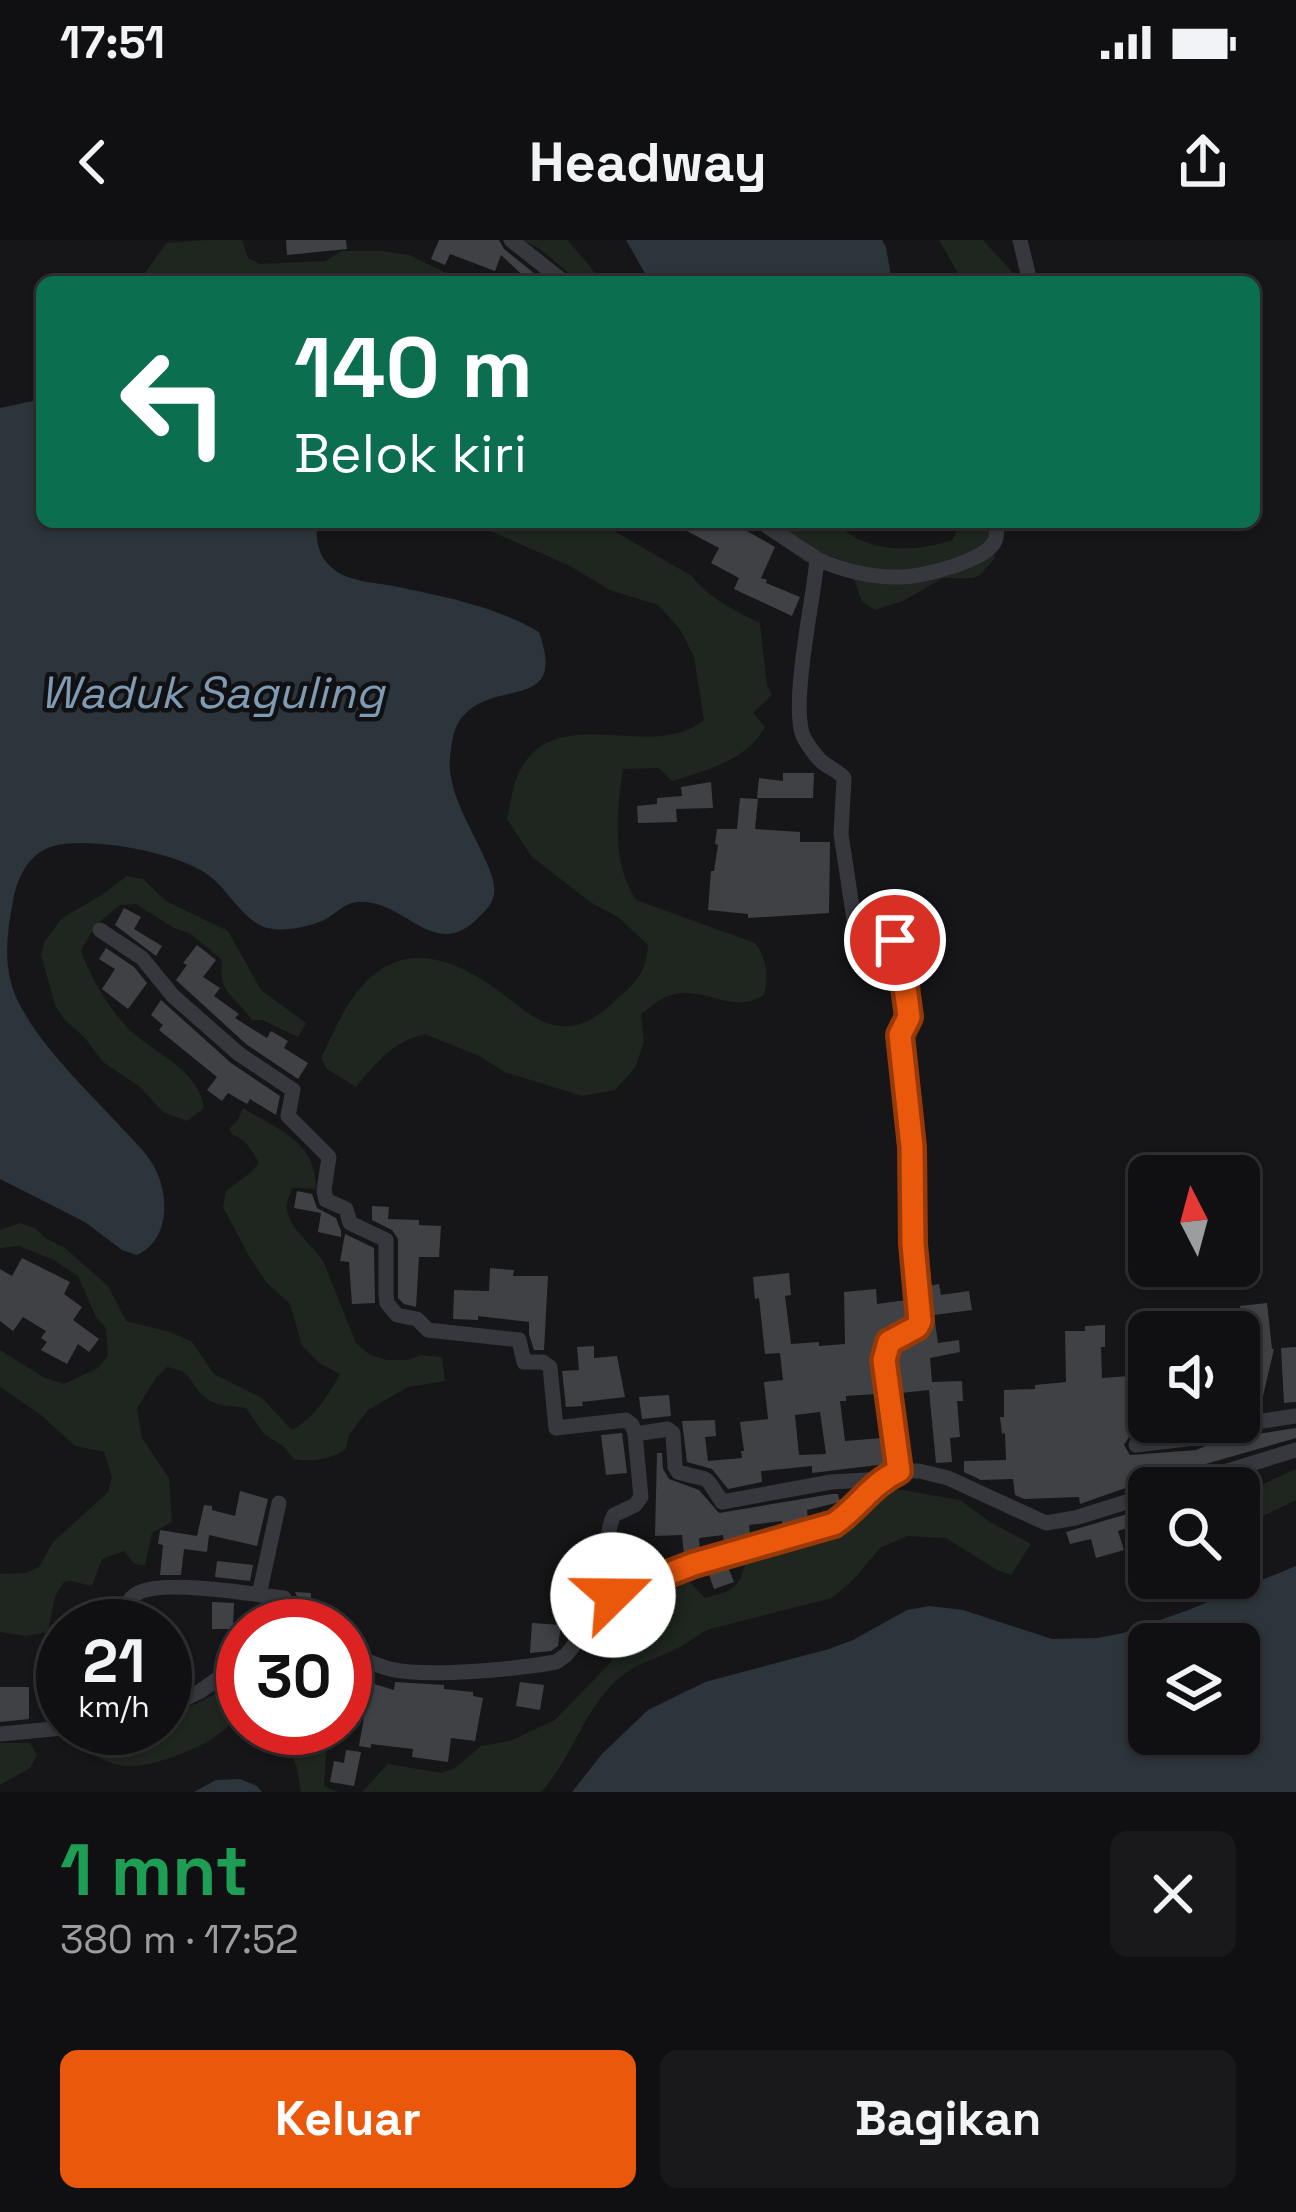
<!DOCTYPE html>
<html lang="id">
<meta charset="utf-8">
<style>
:root{--surface:#101012;--page:#19191b;--text:#f1f3f6;--muted:#9c9d9f;--line:#303032;--accent:#ea580c}
body{margin:0;font-family:"Space Grotesk",sans-serif;background:var(--page);color:var(--text);height:100vh;display:flex;flex-direction:column;font-size:45px;white-space:nowrap}
*{box-sizing:border-box;margin:0}
p{font-size:39px;color:var(--muted)}
.icon{flex:none;width:66px;height:66px;fill:none;stroke:currentColor;stroke-width:2;stroke-linecap:round;stroke-linejoin:round}
.map{position:relative;height:1552px;overflow:hidden}
.panel{display:flex;flex-direction:column;background:var(--surface);flex:1}
.panel>*{flex:none}
.top-card{position:absolute;left:36px;top:36px;width:1224px;height:252px;border-radius:18px;box-shadow:0 3px 9px #0004,0 0 0 3px var(--line);background:#0b6e4f;color:#fff;overflow:hidden}
.needle{width:78px;rotate:354deg}
.tools{position:absolute;left:1128px;top:915px;display:grid;gap:24px}
.tools a{display:grid;place-items:center;width:132px;height:132px;border-radius:18px;background:var(--surface);box-shadow:0 3px 9px #0004,0 0 0 3px var(--line);font-size:60px}
.speed{position:absolute;left:36px;top:1359px;display:flex;gap:24px;font-size:60px;font-weight:700;text-align:center}
.speed>*{display:grid;place-content:center;width:156px;height:156px;border-radius:50%;background:var(--surface);box-shadow:0 3px 9px #0004,0 0 0 3px var(--line);line-height:1}
.speed small{font-size:30px;font-weight:400}
.speed .limit{border:18px solid #d22;background:#fff;color:#111}
.pin{position:absolute;display:grid;place-items:center;width:102px;height:102px;color:#fff;margin:-51px;border:6px solid #fff;border-radius:50%;box-shadow:0 3px 12px #0007}
.me{position:absolute;width:132px;margin:-66px;rotate:68deg;stroke-linejoin:round;filter:drop-shadow(0 0 9px #0008)}
.turn{display:flex;align-items:center;gap:42px;height:252px;padding:0 60px;font-size:54px}
.turn .icon{width:156px;height:156px;stroke-width:2.5}
.turn b{display:block;font-size:84px;line-height:102px}
.round{display:grid;place-items:center;flex:none;width:126px;height:126px;border-radius:18px;background:var(--page)}
.overview{display:flex;align-items:center;justify-content:space-between;height:204px;padding:0 60px}
h1{font-size:72px;font-weight:700;line-height:90px;color:#1e9e55}
.action{display:flex;gap:24px;margin-top:auto;padding:24px 60px}
.action a{flex:1;height:138px;border-radius:18px;background:var(--accent);color:#fff;font-size:48px;font-weight:700;line-height:138px;text-align:center}
.action a+a{background:var(--page);color:var(--text)}
.status{display:flex;justify-content:space-between;align-items:center;height:84px;padding:0 60px;background:var(--surface);direction:ltr}
.status svg{height:33px;fill:currentColor}
header{display:flex;justify-content:space-between;align-items:center;height:156px;padding:0 60px;background:var(--surface);font-size:54px;font-weight:700}
.map>svg:first-child{display:block}
</style>
<div class="status"><b>17:51</b><svg viewBox="0 0 49 12"><path d="M0 12V9h3v3zM5 12V6h3v6zM10 12V3h3v9zM15 12V0h3v12zM26 1h20v11H26zM47 4h2v5h-2z"/></svg></div>
<header><svg class="icon" aria-label="back" viewBox="0 0 24 24"><path d="M15 5l-7 7 7 7"/></svg>Headway<svg class="icon" aria-label="share" viewBox="0 0 24 24"><path d="M12 15V3M7 8l5-5 5 5M5 13v7h14v-7"/></svg></header>
<div class="map">
<svg width="1296" height="1552" viewBox="0 0 1296 1552">
<rect width="100%" height="100%" fill="#161618"/>
<!-- green -->
<path fill="#1e261f" d="M205 0H242L248 18 260 24 325 21 342 11H382L409 15 444 32 480 42H148L143 36 166 3Z
M522 0H568C578 14 593 27 600 42H579L540 9Z
M939 0H983L1013 33 1017 42H967L959 35Z
M485 282H604L607 287 692 336C709 359 736 371 760 383L767 445 772 455 753 473 765 487C746 521 707 530 672 541L659 528 623 529C617 572 611 622 636 660L755 703C767 719 769 737 764 755 729 777 701 741 666 757 657 760 649 769 641 774L644 802 635 828 615 850 582 856 505 832 479 816 425 794C392 802 377 822 356 847L327 829 321 818C333 794 344 765 363 745 401 703 447 716 489 744 511 758 532 783 560 786 582 789 603 773 617 759 637 741 646 733 648 705L618 677 590 662 531 616 507 579C511 562 513 540 523 525 562 463 653 522 704 480L694 417 680 389 658 365 610 350 570 326 488 290Z
M748 282H837C863 314 915 313 952 300L956 293 954 282H987L995 318 980 335 973 338H943L903 361 875 370 862 362 849 323 829 315 806 322Z
M127 636 143 639 166 661 228 691 261 750 306 783 298 797 262 780H252C234 754 218 754 222 720L191 694 174 688 136 664 120 665 96 685 81 710C88 734 113 775 132 792 158 815 199 831 204 868L187 881 163 872 140 847 103 822 85 798 63 778 55 765 41 715 45 701 62 678 100 656Z
M243 868C279 890 316 901 316 949L292 948C290 955 286 962 287 969 290 991 314 1005 324 1023L356 1103 370 1115 387 1120H408L421 1115 442 1117 445 1141 408 1147 368 1170 349 1195 346 1209C330 1220 312 1222 294 1219L283 1206 264 1194 246 1168C233 1166 216 1167 206 1158 188 1143 195 1132 167 1127L156 1138 137 1168 142 1198 169 1238 172 1282 152 1293 145 1325C132 1326 131 1319 124 1311L102 1319 92 1346 71 1341 64 1342 55 1356 48 1392 25 1396 0 1392V1334L26 1333 39 1327 53 1302 108 1252 112 1237 104 1212 75 1206 41 1175 0 1147V1110L45 1138 64 1144 98 1128 108 1116 106 1088 96 1077 78 1036 54 1020 19 1006 0 1008V990L20 983 35 988 45 998 65 1008 108 1046 126 1081 170 1092 192 1102 214 1134 262 1158 292 1190C314 1178 328 1156 340 1134L319 1123 302 1106 290 1064 267 1043 250 1018 223 967 226 951 250 933 259 923C253 912 246 899 233 895L229 889 238 880Z
M1296 1229V1260L1239 1288V1255Z
M890 1248 960 1260 990 1282 1031 1304 1011 1335 997 1330 946 1298 907 1296 880 1308 854 1339 832 1358 710 1389C700 1393 694 1399 685 1404 657 1421 635 1420 610 1447 581 1478 570 1521 541 1552H362L388 1524 441 1533 455 1528 481 1506 510 1501 555 1480 612 1421 621 1401 615 1373 621 1360 685 1337 705 1358C735 1350 739 1349 747 1317 772 1312 798 1309 821 1299 847 1287 867 1264 890 1248Z
M243 1439V1480C229 1483 222 1493 210 1500 191 1512 148 1528 126 1526 109 1525 95 1515 81 1506V1499C107 1487 137 1488 165 1488V1476L200 1462Z
M282 1488H332L326 1514 324 1546 338 1552H301L297 1528Z
M0 1503H30L37 1515 30 1528 0 1545Z"/>
<!-- water -->
<path fill="#2c353c" fill-rule="evenodd" d="M626 0H882L886 7 892 42H650Z
M42 159V282H318C314 301 319 319 336 331 351 342 380 343 398 347 447 357 496 367 539 392 567 472 498 438 464 475 453 486 452 502 450 517 445 565 499 624 494 654 493 663 486 670 480 676 434 725 406 658 357 662 344 663 337 673 326 679 311 687 280 693 264 687 242 678 229 652 211 637 182 613 90 596 54 606 29 612 17 638 13 661 6 697 2 734 21 767 44 810 87 850 120 886 130 897 142 908 150 920 170 949 172 999 137 1015L122 1010 85 982 0 939V168Z
M1296 1326V1552H572L602 1514 648 1470 705 1442 829 1409 853 1400 907 1370 929 1366 963 1370 1052 1399 1098 1398 1123 1393 1186 1371ZM1239 1404V1494H1149V1404Z
M240 1539 257 1546 262 1552H194L216 1540Z"/>
<!-- building -->
<path fill="#404145" fill-rule="evenodd" d="M286 0H346L347 9 287 15Z
M439 0H499L504 9 540 38 537 42H530L501 15 495 31 450 14 445 25 431 19Z
M670 282H731L775 307 761 338 767 340 766 343 800 357 792 376 734 349 739 338 711 323 719 308Z
M783 533H814L813 558H757L759 538 783 541Z
M711 542 713 568 676 569 677 582 638 583 637 566 657 564V558L682 556 681 547Z
M740 558 758 559 755 589 800 592V602H830L829 673 748 678V674L708 670 711 631H714L718 605 715 604 717 589H737Z
M124 668 141 677 134 689 162 706 156 716 115 685Z
M197 705 216 720 203 737 220 748 214 756 239 774 235 778 267 798 271 791 288 801 284 808 308 823 298 839 246 804 176 740 187 725 183 723Z
M106 708 134 727 147 743 128 769 102 749 115 729 99 719Z
M161 760 231 823 280 856 276 875 250 859 247 864 228 853 222 861 207 850 217 837 159 790 163 785 151 775Z
M297 951 312 954 317 968 336 978 341 991V997L318 992 321 973 294 968Z
M372 966 389 967 388 979 419 980V985L441 986 439 1017H419L416 1067 404 1064 398 1058V999L392 990 372 980Z
M345 994 374 1008 375 1063 352 1064 349 1022 340 1021Z
M22 1018 70 1042 64 1054 82 1067 73 1080 99 1099 89 1112 78 1104 67 1124 41 1110 47 1102 41 1098 46 1091 23 1077 13 1091 0 1081V1029L12 1036Z
M490 1028 514 1030 513 1036H548L544 1110H534L529 1094V1082L478 1076V1080L453 1079 454 1050 489 1051Z
M789 1033 791 1055 785 1056 791 1104 819 1102V1106L845 1104 844 1052 876 1049 877 1064 906 1060 908 1079 883 1092 877 1099 872 1121 876 1154 846 1156V1161H840L845 1201 882 1198 886 1224 812 1233V1226L761 1231 762 1242 728 1249 712 1229 687 1222 682 1181 715 1180 716 1196 705 1197 708 1221 742 1218 741 1211H744L740 1182 768 1179 764 1142 783 1140 780 1113 765 1114 759 1058 755 1059 753 1037ZM820 1172 826 1214 799 1215 795 1175Z
M939 1044 941 1055 969 1051 972 1070 934 1075 938 1103 959 1100 960 1112 930 1118 932 1142 962 1141 963 1161H957L960 1197 950 1198 952 1222 936 1223 929 1150 901 1153 896 1121 899 1110 924 1098 929 1091 932 1080 929 1046Z
M1267 1063 1272 1109H1274L1260 1169 1239 1172V1111L1245 1110 1240 1066Z
M1105 1085V1107H1101L1102 1138 1130 1136 1131 1153 1149 1151V1182H1200L1192 1186 1130 1195 1124 1205 1130 1215 1196 1210 1219 1200 1296 1188V1198L1181 1231 1164 1239 1161 1244 1131 1246 1080 1264 1079 1257 1024 1259 1015 1255 1013 1239 981 1240 964 1232V1221L1006 1220 1005 1193 1002 1194 1000 1177H1004V1150L1035 1149V1145L1066 1142 1065 1091H1085V1086Z
M594 1106V1118L617 1116 625 1157 582 1162 583 1166 566 1167 562 1131 579 1130 577 1107Z
M1296 1107V1162L1284 1163 1281 1108Z
M669 1155 671 1176 642 1179 639 1157Z
M622 1193 627 1233 606 1235 601 1195Z
M657 1213H662L663 1229 669 1239 699 1250 719 1273 832 1254H838L840 1262 807 1270 808 1279 782 1286V1281L749 1285 750 1295 724 1303 723 1295 699 1298 700 1310 684 1315 682 1295 655 1296Z
M240 1251 268 1259 257 1306 209 1295 207 1312 184 1309 181 1335H160L163 1305 158 1304 160 1290 197 1296 204 1265 212 1266V1270L235 1276Z
M1134 1272 1138 1284 1118 1291 1124 1310 1096 1318 1091 1299 1070 1304 1066 1292Z
M217 1321 253 1325 250 1341 215 1337Z
M728 1327 734 1342 714 1349 708 1332Z
M295 1352 311 1353 310 1378H300V1363Z
M212 1362 234 1363 233 1389H212Z
M532 1383 561 1385 558 1406 551 1411 530 1413Z
M358 1439 394 1450 395 1442 444 1445V1449L473 1452V1456L483 1458 475 1501 451 1498 448 1522 412 1517 413 1509 371 1504V1508L359 1506 365 1471 349 1466Z
M520 1442 544 1445 540 1470 516 1466Z
M0 1447H29V1479L0 1482Z
M346 1510 361 1512 354 1546 330 1542 334 1521 344 1523Z"/>
<g fill="none" stroke-linecap="round" stroke-linejoin="round">
<!-- minor -->
<path stroke="#37383d" stroke-width="15" d="M511 0 564 42
M1020 0 1030 42
M761 282 817 319C814 358 789 468 804 498 808 505 816 516 821 521 829 528 837 530 844 538L841 594 856 693 895 700 900 709 909 779 900 795 912 907 913 1004 920 1081 918 1087 889 1102 884 1120 899 1231
M817 319C842 330 873 338 901 337 922 337 986 321 995 301 998 294 996 289 995 282
M100 690 142 718 173 756 239 814 293 850 288 876 329 917 324 950 326 960 346 969 350 983 386 1000V1055L387 1063 397 1075 417 1079 428 1090 519 1100 524 1122H543L550 1127 556 1188 626 1180 632 1185 635 1194
M1136 1205 1195 1198 1215 1188 1296 1176
M1172 1248 1296 1210
M259 1355 279 1263
M613 1355C610 1329 602 1300 614 1275L635 1265 641 1257 635 1194 668 1189 673 1193 675 1227 678 1232C713 1243 701 1230 722 1262L831 1242 882 1239
M123 1386C124 1372 125 1360 138 1353 163 1339 253 1354 284 1358L288 1364V1386
M345 1411C360 1418 375 1425 390 1429 427 1438 517 1429 556 1422L566 1415 613 1355 694 1324 834 1284 882 1239 899 1231H919L948 1238 1046 1283 1075 1278 1149 1255
M165 1468 199 1452 243 1421
M0 1494 63 1488"/>
</g>
<g fill="none" stroke-linecap="round" stroke-linejoin="round">
<!-- route casing -->
<g stroke="#983908" stroke-width="30">
<path id="route" d="M613 1355 694 1324 834 1284C858 1268 872 1243 899 1231L884 1120 889 1102 917 1087 920 1081 913 1004 912 907 900 795 909 777 900 709 895 700"/>
</g>
<!-- route -->
<use href="#route" stroke="#ea580c" stroke-width="21"/>
</g>
<g text-anchor="middle" dominant-baseline="central" stroke-width="9" stroke-linejoin="round" paint-order="stroke">
<!-- water labels -->
<g font-size="45" font-style="italic" fill="#7f9bb3" stroke="#111113">
<text x="212" y="452">Waduk Saguling</text>
</g>
</g>
</svg>
<div class="tools">
<a><svg class="needle" viewBox="-14 -14 28 28"><path d="M0-13l5 13h-10z" fill="#e53935"/><path d="M0 13l5-13h-10z" fill="#9c9d9f"/></svg></a>
<a><svg class="icon" aria-label="sound" viewBox="0 0 24 24"><path d="M4 9h4l5-4v14l-5-4H4zM17 9q2 3 0 6"/></svg></a>
<a><svg class="icon" aria-label="search" viewBox="0 0 24 24"><circle cx="10" cy="10" r="6"/><path d="M15 15l6 6"/></svg></a>
<a><svg class="icon" aria-label="layers" viewBox="0 0 24 24"><path d="M12 4l9 5-9 5-9-5zM3 14l9 5 9-5"/></svg></a>
</div>
<div class="speed"><div>21<small>km/h</small></div><div class="limit">30</div></div>
<div class="pin" style="left:895px;top:700px;background:#d93025"><svg class="icon" aria-label="arrive" viewBox="0 0 24 24"><path d="M6 21V4h12l-3 4 3 4H6"/></svg></div>
<svg class="me" style="left:613px;top:1355px" viewBox="-20 -20 40 40"><circle r="19" fill="#fff"/><path d="M0-13L10 11 0 6-10 11z" fill="#ea580c"/></svg>
<div class="top-card">
<div class="turn"><svg class="icon" aria-label="left" viewBox="0 0 24 24"><path d="M17 20v-9H6M10 6l-5 5 5 5"/></svg><div><b>140 m</b>Belok kiri</div></div>
</div>
</div>
<section class="panel">
<div class="overview"><div><h1>1 mnt</h1><p>380 m · 17:52</p></div><a class="round"><svg class="icon" aria-label="close" viewBox="0 0 24 24"><path d="M6 6l12 12M18 6L6 18"/></svg></a></div>
<div class="action"><a>Keluar</a><a>Bagikan</a></div>
</section>
